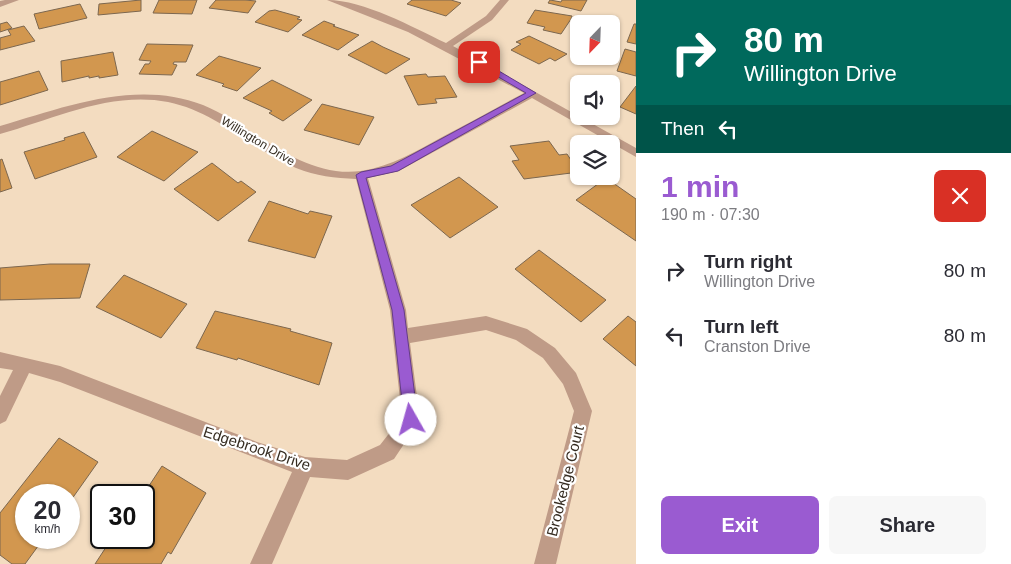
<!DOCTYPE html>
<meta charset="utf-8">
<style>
:root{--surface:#fff;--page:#f7f7f7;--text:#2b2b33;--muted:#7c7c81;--accent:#9a5bd1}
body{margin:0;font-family:Helvetica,sans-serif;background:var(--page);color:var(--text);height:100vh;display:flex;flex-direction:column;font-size:19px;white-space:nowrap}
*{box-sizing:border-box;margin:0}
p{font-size:16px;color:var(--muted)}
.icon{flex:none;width:28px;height:28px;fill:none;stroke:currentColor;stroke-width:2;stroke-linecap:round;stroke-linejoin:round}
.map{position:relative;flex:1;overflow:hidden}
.details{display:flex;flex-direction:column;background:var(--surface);width:375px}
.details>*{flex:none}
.banner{background:#00695c;color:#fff;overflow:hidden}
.needle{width:32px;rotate:203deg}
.controls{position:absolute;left:570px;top:15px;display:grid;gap:10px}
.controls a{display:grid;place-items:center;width:50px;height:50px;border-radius:8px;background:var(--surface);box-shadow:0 1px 4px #0004;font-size:25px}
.speed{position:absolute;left:15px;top:484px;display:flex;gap:10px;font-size:25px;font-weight:700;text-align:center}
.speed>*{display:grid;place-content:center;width:65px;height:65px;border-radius:50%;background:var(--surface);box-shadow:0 1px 4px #0004;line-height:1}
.speed small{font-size:12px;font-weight:400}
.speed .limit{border:2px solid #111;border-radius:8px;background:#fff;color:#111}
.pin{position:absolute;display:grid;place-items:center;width:42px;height:42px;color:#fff;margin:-21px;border-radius:10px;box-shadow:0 2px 8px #0006}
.me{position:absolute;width:55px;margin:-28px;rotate:353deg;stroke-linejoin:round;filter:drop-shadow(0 0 4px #0008)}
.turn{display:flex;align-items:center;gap:18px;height:105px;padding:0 25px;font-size:22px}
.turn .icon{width:65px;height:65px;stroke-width:2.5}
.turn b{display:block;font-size:35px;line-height:42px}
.then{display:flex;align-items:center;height:48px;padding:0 25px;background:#0003;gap:10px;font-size:19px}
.round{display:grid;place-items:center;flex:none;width:52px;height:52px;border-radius:8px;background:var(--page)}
.head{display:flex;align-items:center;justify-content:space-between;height:85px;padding:0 25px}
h1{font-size:30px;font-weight:600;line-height:38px;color:var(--accent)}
.primary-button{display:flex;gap:10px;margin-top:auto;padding:10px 25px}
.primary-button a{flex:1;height:58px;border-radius:8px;background:var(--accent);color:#fff;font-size:20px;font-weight:600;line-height:58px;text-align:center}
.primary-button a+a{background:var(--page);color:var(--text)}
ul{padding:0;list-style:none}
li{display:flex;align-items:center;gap:15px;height:65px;padding:0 25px}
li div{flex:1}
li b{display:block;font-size:19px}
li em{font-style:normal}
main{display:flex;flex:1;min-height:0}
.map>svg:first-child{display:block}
</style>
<main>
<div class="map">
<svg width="636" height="564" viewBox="0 0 636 564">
<rect width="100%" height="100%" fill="#f3dcc0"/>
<!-- building -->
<path fill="#d2974f" stroke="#7c674f" d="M141 0V11L98 15 99 4Z
M159 0H197L192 14 153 13Z
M216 0H245L256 1 248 13 209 8Z
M412 0H451L461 3 446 16 407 4Z
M550 0 561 2 562 0H587L581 11 548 3Z
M80 4 87 18 39 29 34 14Z
M275 10 300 17 297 19 302 20 288 32 255 22 269 11Z
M535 10 572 16 571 19 561 34 543 30 545 27 527 23Z
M324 21 335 25 333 26 359 35 338 50 302 35Z
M7 22 12 28 0 32V24Z
M634 24H636V44L627 42Z
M24 26 35 41 0 50V38L11 35 8 30Z
M529 36 567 54 555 61 550 58 539 64 511 50 521 44 516 42Z
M372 41 383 47 410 59 386 74 348 55Z
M147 44 193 45 186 62H174L173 64 177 65 172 75 139 74 145 64H149L151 61 139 60Z
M625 49 636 52V76L617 71Z
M113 52 118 75 99 78V76L89 78V76L62 82 61 61Z
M219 56 261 68 237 91 222 86 224 84 196 75Z
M39 71 48 90 0 105V82Z
M426 74 428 77 445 76 457 97 435 99 437 103 418 105 404 76Z
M272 80 312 100 283 121 269 113 272 111 243 98Z
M636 86V114L620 107Z
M322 104 374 117 359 145 304 130Z
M152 131 198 152 164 181 117 157Z
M84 132 97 157 35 179 24 152 65 140 64 138Z
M549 141 559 155 567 154 579 172 524 179 512 161 519 160 510 146Z
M2 159 12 188 0 192V160Z
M212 163 238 183 241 181 256 192 218 221 174 189Z
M459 177 498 207 450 238 411 205Z
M606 178 636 199V241L576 200Z
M269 201 308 214 310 211 332 216 315 258 248 241Z
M539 250 606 300 581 322 515 269Z
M50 264H90L80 298 0 300V268Z
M124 275 187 304 161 338 96 307Z
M215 311 291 329 290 331 332 343 319 385 238 358 237 360 196 348Z
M628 316 636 322V366L603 339Z
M59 438 98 462 69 503V495H26V538H44L25 564H12L0 555V513Z
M162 466 206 493 171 554 168 552 161 564H95L112 538H144L143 495Z"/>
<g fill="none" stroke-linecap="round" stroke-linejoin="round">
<!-- minor -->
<path fill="#bf9b87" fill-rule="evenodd" d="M5 0H19L0 7V1Z
M327 0C364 0 412 27 446 43L486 16 500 0H509L492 20 453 46 636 148V157L532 98 399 171 368 178 406 310 408 328 486 316 527 329 555 348 576 373 592 411 556 564H534L574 411 563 384 543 358 516 340 486 330 410 343 420 420 394 459 348 480 310 477 272 564H250L292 472 60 382 29 373 6 421 0 424V396L13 370 0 368V352L60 366 257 442 305 457 347 460 380 445 402 417 390 310 356 179C335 178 316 176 296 168 251 149 217 112 168 102 110 91 54 119 0 134V126C65 107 136 79 203 105 254 126 301 179 361 171 392 166 417 151 444 136 471 122 497 107 524 93L408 32Z"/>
</g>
<!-- route -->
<path fill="#9a5bd1" stroke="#643b88" d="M476 61H482L536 93 398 171 366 178 404 310 418 420 416 425 411 427 406 425 404 420 392 310 356 175 361 172 391 166 526 93 476 64Z"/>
<g text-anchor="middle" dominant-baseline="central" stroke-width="4.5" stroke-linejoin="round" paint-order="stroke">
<!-- far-street labels -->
<g font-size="12" fill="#362d22" stroke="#fff">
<text transform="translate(258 141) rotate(31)">Willington Drive</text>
</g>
<!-- street labels -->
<g font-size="15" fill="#362d22" stroke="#fff">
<text transform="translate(257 448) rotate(18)">Edgebrook Drive</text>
<text transform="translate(565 481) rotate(-76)">Brookedge Court</text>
</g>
</g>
</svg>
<div class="controls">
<a><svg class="needle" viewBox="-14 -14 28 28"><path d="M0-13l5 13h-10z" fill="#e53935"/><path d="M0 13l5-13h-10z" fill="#7c7c81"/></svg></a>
<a><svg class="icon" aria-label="sound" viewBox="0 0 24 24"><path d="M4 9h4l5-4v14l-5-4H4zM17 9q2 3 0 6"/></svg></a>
<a><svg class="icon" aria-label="layers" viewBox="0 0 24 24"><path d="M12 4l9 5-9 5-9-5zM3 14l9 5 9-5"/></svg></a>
</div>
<div class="speed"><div>20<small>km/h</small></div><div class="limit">30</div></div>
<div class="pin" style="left:479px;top:62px;background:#d93025"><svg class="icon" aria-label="arrive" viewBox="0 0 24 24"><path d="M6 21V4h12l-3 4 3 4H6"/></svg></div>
<svg class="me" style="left:411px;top:420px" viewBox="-20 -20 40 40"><circle r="19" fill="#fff"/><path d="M0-13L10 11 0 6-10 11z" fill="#9a5bd1"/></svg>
</div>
<section class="details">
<div class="banner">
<div class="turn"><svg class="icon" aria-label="right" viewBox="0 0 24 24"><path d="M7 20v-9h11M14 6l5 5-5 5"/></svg><div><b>80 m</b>Willington Drive</div></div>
<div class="then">Then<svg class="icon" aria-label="left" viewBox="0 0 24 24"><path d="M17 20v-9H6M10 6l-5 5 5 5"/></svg></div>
</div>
<div class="head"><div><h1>1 min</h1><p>190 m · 07:30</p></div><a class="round" style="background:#d93025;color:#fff"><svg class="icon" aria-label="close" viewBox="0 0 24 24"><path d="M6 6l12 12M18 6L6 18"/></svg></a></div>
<ul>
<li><svg class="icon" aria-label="right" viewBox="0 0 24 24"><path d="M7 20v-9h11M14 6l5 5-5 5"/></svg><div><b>Turn right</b><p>Willington Drive</p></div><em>80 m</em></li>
<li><svg class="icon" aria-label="left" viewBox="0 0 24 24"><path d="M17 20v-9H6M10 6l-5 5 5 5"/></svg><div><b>Turn left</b><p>Cranston Drive</p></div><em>80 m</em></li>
</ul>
<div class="primary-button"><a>Exit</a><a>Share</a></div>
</section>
</main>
